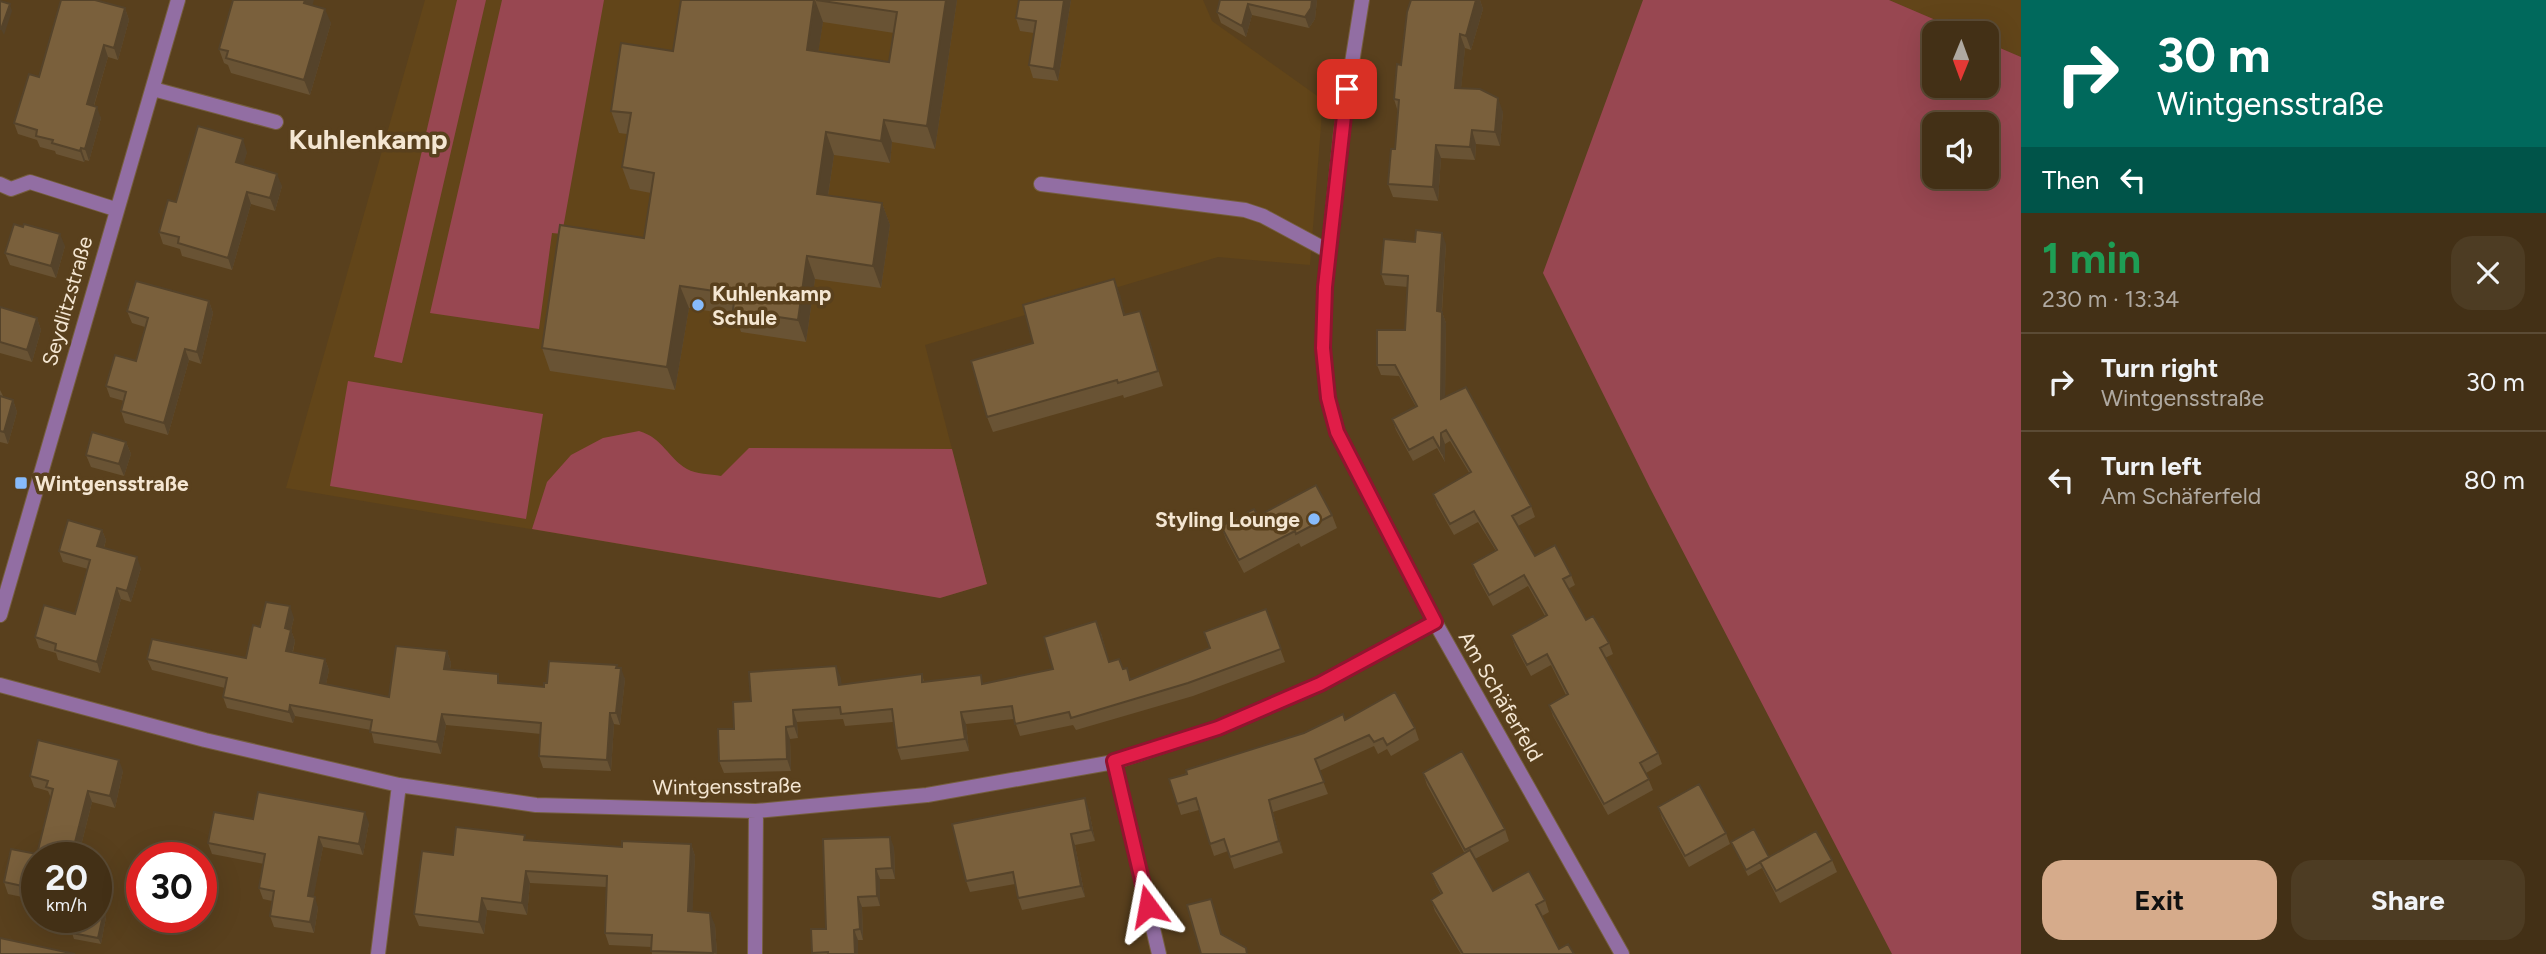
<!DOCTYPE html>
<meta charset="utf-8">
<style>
:root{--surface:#433016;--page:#4d3c23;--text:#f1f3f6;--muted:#afa9a1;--line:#5b4b35;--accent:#d6ab8b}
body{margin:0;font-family:Figtree,sans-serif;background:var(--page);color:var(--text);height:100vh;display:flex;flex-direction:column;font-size:26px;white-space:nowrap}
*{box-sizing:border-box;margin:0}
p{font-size:23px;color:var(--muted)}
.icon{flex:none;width:38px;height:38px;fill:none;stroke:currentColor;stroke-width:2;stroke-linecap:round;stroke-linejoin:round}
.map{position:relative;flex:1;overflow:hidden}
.side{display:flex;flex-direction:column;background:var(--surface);width:525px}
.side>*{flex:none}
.hud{background:#00695c;color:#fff;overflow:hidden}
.needle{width:46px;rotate:181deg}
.controls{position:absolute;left:1922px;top:21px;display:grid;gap:14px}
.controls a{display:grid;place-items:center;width:77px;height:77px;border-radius:14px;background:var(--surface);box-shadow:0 7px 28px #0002,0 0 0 2px var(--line);font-size:35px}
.speed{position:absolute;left:21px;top:842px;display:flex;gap:14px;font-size:35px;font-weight:700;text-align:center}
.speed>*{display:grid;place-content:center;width:91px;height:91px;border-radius:50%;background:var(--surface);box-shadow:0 7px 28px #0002,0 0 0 2px var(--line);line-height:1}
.speed small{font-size:18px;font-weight:400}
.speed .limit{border:10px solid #d22;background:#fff;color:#111}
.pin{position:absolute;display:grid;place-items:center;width:60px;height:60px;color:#fff;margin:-30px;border-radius:14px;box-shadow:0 4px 10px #0006}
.me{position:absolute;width:77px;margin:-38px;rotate:347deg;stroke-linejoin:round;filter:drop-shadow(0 0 5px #0008)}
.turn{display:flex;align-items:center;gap:24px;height:147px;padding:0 21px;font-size:32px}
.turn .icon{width:91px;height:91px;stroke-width:2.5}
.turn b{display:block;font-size:49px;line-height:60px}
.then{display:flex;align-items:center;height:66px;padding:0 21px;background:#0003;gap:14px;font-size:26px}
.round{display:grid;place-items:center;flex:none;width:74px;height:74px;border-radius:21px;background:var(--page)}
.head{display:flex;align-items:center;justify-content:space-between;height:119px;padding:0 21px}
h1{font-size:42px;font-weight:700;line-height:52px;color:#1e9e55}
.primary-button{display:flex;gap:14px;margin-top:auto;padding:14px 21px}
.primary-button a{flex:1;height:80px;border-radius:21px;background:var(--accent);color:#111;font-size:28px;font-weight:700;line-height:80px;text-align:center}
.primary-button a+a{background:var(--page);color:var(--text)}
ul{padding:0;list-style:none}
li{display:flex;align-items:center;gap:21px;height:98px;padding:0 21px;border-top:2px solid var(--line)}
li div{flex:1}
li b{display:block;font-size:26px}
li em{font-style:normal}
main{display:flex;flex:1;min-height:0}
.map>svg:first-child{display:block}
</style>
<main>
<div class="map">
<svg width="2021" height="954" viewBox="0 0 2021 954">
<rect width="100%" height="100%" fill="#59401d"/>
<!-- built -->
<path fill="#624519" d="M425 0H1203L1212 21 1323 100 1310 265 1218 257 925 345 987 584 940 598 286 488Z
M1889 0H2021V57L1986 42V33H1966Z"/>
<!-- green -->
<path fill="#984751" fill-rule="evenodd" d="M457 0H486L402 363 374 357Z
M502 0H604L562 234 552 233 539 329 430 313Z
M1643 0H1889L1966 33H1934V86H1986V42L2021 57V954H1892L1650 488 1543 273ZM1934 124H1986V177H1934Z
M348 381 543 414 526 519 330 486Z
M639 431C663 438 667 457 687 469 696 474 710 474 721 476L749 448 952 449 987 584 940 598 532 529 547 482 571 455 603 438Z"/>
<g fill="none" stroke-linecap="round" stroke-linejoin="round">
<!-- service casing -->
<g stroke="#755e3e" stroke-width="16">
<path id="service" d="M1041 184 1245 210 1263 216 1328 251"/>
</g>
<!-- minor casing -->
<g stroke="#755e3e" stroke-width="16">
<path id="minor" d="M1362 0 1341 132 1325 287 1323 348 1328 398 1337 432 1435 622 1622 954
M153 89 276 122
M0 184 11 189 30 182 115 209
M0 615 178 0
M0 685 205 740 399 785 536 805 756 811 927 795 1114 762 1218 728 1320 684 1435 622
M1114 762 1159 954
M378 954 399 785
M755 954 756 811"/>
</g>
<!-- service -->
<use href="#service" stroke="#926ea3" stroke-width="14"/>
<!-- minor -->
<use href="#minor" stroke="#926ea3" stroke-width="14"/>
</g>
<!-- wall -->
<path fill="#695334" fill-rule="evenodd" d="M681 0H957L935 149 892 142 890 163 834 155 828 196 882 203 890 225 881 288 815 279 806 342 741 332 735 315 689 308 675 390 550 371 542 348 644 238 651 193 630 189 622 167 627 134 619 133 611 111 673 51ZM823 22 894 33 889 62 818 52Z
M1071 0 1058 81 1033 78 1029 65 1034 33 1020 31 1016 18Z
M1220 0H1317L1315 19 1309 28 1252 15 1246 37 1221 23 1217 12Z
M1411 0H1480L1483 9 1471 50 1465 48 1461 88 1503 112 1500 146 1476 144 1475 160 1441 158 1438 201 1393 197 1388 184 1395 149 1398 112 1394 99 1401 65Z
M103 2 125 8 129 20 118 60 108 57 94 106 101 118 89 161 85 160 84 162 56 154 55 151 40 147 37 140 18 134 14 123 39 77Z
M313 5 331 23 310 95 231 73 228 65 224 63 219 49Z
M247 152 243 164 282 186 275 211 251 204 232 270 182 256 180 249 163 244 159 232 176 202Z
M1415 242 1446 244 1442 312 1446 323 1445 397 1531 506 1535 517 1518 526 1535 556 1571 575 1575 585 1568 589 1586 620 1609 643 1613 654 1605 658 1658 753 1662 764 1646 773 1653 790 1608 815 1553 716 1549 705 1566 695 1551 665 1531 676 1515 646 1511 635 1545 616 1528 586 1493 606 1476 575 1472 564 1496 551 1478 522 1454 535 1437 505 1433 494 1470 474 1450 441 1445 444V462L1437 448 1413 461 1396 430 1392 419 1416 407 1399 376 1381 375 1377 365 1405 330 1408 287 1385 285 1381 274Z
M65 246 56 278 10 265 5 253Z
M1114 279 1125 315 1145 326 1163 386 1124 398 1123 395 993 432 987 417 1033 343Z
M209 301 213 313 201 364 189 360 168 435 125 423 121 411 124 401 110 397 106 386 136 361 145 327 132 323 127 311Z
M0 307 37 318 41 330 32 362 0 353Z
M0 390 4 398 13 400 17 412 8 444 0 442Z
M126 442 131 454 124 476 91 467 86 455Z
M1332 515 1337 528 1301 547 1299 543 1244 573 1226 539 1221 526 1258 516Z
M102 530 106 540 104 548 141 568 131 602 121 599 100 673 58 660 56 653 39 648 35 637 75 614 88 569 63 562 59 551Z
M1266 609 1285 662 1193 696 1076 730 1073 725 1020 736 1014 719 966 724 969 751 901 760 897 748 893 722 845 726 843 719 797 722 798 738 790 739 791 771 724 773 719 761 734 729 751 701 841 678V685L922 674 924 682 984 684 1053 669 1101 633 1109 662 1119 659 1123 669 1131 679 1210 648Z
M294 618 291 630 295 641 293 652 325 659 329 670 326 684 389 697 447 651 451 663 450 670 502 683 544 687 547 683 618 668 625 679 620 725 614 724 611 771 543 768 539 756 541 734 446 725 441 754 374 743 371 730 295 716 293 723 227 708 223 697 225 688 152 670 147 659 246 658 260 627Z
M1345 720 1415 728 1419 740 1391 756 1387 749 1378 754 1374 746 1319 771 1328 794 1273 812 1283 853 1234 869 1228 851 1214 856 1199 810 1181 815 1169 779Z
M123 771 115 808 92 802 78 858H37V906L30 905 27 898 8 894 4 882 37 854 51 798 48 791 34 787 30 776Z
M1423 773 1505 829 1509 841 1475 859 1493 891 1545 900 1549 912 1542 916 1559 949 1574 954H1461L1435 911 1431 900 1441 894 1436 885 1431 873 1465 854 1427 785Z
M1658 807 1726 833 1730 844 1689 867 1662 818Z
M1089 810 1095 841 1075 845 1085 897 1022 910 1018 898 1015 884 970 892 966 881Z
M253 819 369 823 363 855 323 847 313 897 318 908 314 933 274 927 270 916 272 901 263 899 259 888 264 864 212 854 208 843Z
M527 840 622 847 691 844 695 856 692 912 715 925 717 954H652L651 947 609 945 605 933 606 887 530 883 527 915 487 910 484 934 419 926 414 914 453 855Z
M1731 842 1769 857 1832 860 1837 872 1780 903 1762 868 1748 876Z
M894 847 895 879H880V906L862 907 863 940H858V954H812L811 929H826Z
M104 911 106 917 101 944 74 939 72 933Z"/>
<!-- shaded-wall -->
<path fill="#55432a" d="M305 0H314L309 17 304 3Z
M815 0 823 22 815 73 807 50Z
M946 0H957L935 149 927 126Z
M1064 0H1071L1058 81 1054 69Z
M1312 0H1317L1315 19 1309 28 1305 17Z
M1476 0H1480L1483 9 1471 50 1466 36Z
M10 4 12 11 4 35 1 29Z
M1248 4 1252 15 1246 37 1242 26Z
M125 8 129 20 118 60 114 48Z
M325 9 331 23 310 95 304 80Z
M1460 34 1465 48 1460 101 1455 88Z
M104 45 108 57 91 115 87 104Z
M1498 98 1503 112 1500 146 1495 132Z
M97 107 101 118 89 161 85 149Z
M884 120 892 142 890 163 881 141Z
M1472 130 1476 144 1475 160 1470 147Z
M826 132 834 155 825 216 817 194Z
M243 139 247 152 241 175 236 162Z
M1436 145 1441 158 1438 201 1433 187Z
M81 148 85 160 84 162 80 151Z
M277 174 282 186 275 211 270 198Z
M247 192 251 204 232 270 228 258Z
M882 203 890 225 881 288 873 266Z
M1442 233 1446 244 1441 322 1437 311Z
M60 234 65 246 56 278 51 266Z
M807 256 815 279 806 342 798 320Z
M1114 279 1120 294 1129 330 1124 315Z
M680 286 689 308 675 390 667 367Z
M209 301 213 313 201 364 197 352Z
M1442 312 1446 323 1445 410 1441 399Z
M37 318 41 330 32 362 27 350Z
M185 349 189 360 168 435 164 423Z
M13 400 17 412 8 444 4 432Z
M1441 433 1445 444V462L1441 451Z
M126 442 131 454 124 476 119 464Z
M102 530 106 540 101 557 97 546Z
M137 557 141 568 131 602 127 591Z
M117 588 121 599 100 673 97 662Z
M290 606 294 618 291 630 295 641 290 662 286 651 285 628Z
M447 651 451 663 448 680 444 669Z
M325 659 329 670 324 694 320 683Z
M617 665 620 675 621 668 625 679 620 725 616 713Z
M836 666 841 678 843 698 839 685Z
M290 705 295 716 293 723 289 712Z
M793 710 797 722 798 738 794 726Z
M961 712 966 724 969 751 965 739Z
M610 713 614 724 611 771 607 760Z
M442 714 446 725 441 754 437 742Z
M786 727 790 739 791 771 787 759Z
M119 760 123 771 115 808 110 796Z
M88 791 92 802 78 858H71Z
M1085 798 1089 810 1095 841 1091 830Z
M1269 800 1273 812 1283 853 1279 841Z
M365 812 369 823 363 855 359 844Z
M1071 834 1075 845 1085 897 1081 886Z
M319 837 323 847 312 906 308 896Z
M890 837 894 847 895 879 892 868Z
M691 844 695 856 692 923 688 911Z
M876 869 880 879V906L877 896Z
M526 871 530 883 527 915 522 903Z
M315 897 318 908 314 933 310 922Z
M858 897 862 907 863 940 860 929Z
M482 898 487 910 484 934 479 922Z
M104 911 106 917 101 944 98 938Z
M710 913 715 925 717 954 713 953Z
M854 930 858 940V954H855Z"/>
<!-- building -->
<path fill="#7a603c" stroke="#55432a" stroke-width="2" d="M61 0H95L125 8 114 48 104 45 87 104 97 107 85 149 81 148 80 151 52 143 53 140 36 136 37 130 14 123 29 74 39 77Z
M233 0H305L304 3 325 9 304 80 226 58 228 51 219 49Z
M681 0H814L807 50 889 62 897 12 816 0H946L927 126 884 120 881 141 826 132 817 194 882 203 873 266 807 256 798 320 733 310 735 294 680 286 667 367 542 348 560 225 644 238 654 173 622 167 631 113 611 111 621 43 673 51Z
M1019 0H1064L1054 69 1029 65 1036 21 1016 18Z
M1220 0H1312L1311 8 1305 17 1248 4 1242 26 1217 12Z
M1411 0H1476L1466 36 1460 34 1455 88 1480 89 1498 98 1495 132 1472 130 1470 147 1436 145 1433 187 1388 184 1391 149H1395L1399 100 1394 99 1397 64 1401 65 1407 12Z
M0 1 10 4 1 29H0Z
M198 126 243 139 236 162 277 174 270 198 247 192 228 258 178 243 179 237 159 232 168 200 176 202Z
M14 224 23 227 24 224 60 234 51 266 5 253Z
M1416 230 1442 233 1437 311 1442 312 1441 399 1466 387 1531 506 1512 516 1535 556 1555 545 1571 575 1563 579 1586 620 1593 616 1609 643 1600 648 1658 753 1640 763 1649 779 1604 804 1549 705 1568 694 1547 654 1527 665 1511 635 1547 615 1524 575 1489 595 1472 564 1497 550 1474 511 1450 524 1433 494 1471 472 1446 430 1441 433V451L1433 437 1409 450 1392 419 1417 406 1395 365H1377V330H1405L1408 276 1381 274 1384 239 1415 242Z
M1114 279 1124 315 1140 311 1158 371 1118 383 1117 380 987 417 971 361 1033 343 1023 305Z
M136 281 209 301 197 352 185 349 164 423 121 411 126 392 106 386 115 355 136 361 148 318 127 311Z
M0 307 37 318 27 350 0 342Z
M0 396 13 400 4 432 0 431Z
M92 432 126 442 119 464 86 455Z
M1316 485 1332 515 1296 534 1295 531 1239 560 1221 526 1254 509 1258 516Z
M68 520 102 530 97 546 137 557 127 591 117 588 97 662 55 650 56 644 35 637 44 605 75 614 90 560 59 551Z
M266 602 290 606 285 628 291 630 286 651 325 659 320 683 389 697 396 646 447 651 444 669 498 674V683L544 687V683H547L549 661 617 665 616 668H621L616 713H610L607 760 539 756 541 723 442 714 437 742 370 732 372 720 290 705 289 712 223 697 227 678 147 659 152 639 246 658 253 625 260 627Z
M1266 609 1281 649 1188 683 1071 718 1069 712 1015 724 1012 706 961 712 965 739 897 748 892 709 841 714 840 707 793 710 794 726 786 727 787 759 719 761 718 729H734L733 702 751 701 749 672 836 666 839 685 922 674V682L981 675 982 684 1053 669 1044 637 1096 621 1109 662 1119 659 1123 669 1127 668 1130 680 1210 648 1204 632Z
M1395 692 1415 728 1387 745 1383 738 1374 742 1369 735 1315 759 1324 782 1269 800 1279 841 1230 857 1224 839 1210 844 1196 798 1177 804 1169 779 1187 774 1186 770 1304 733 1343 714 1345 720Z
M38 740 119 760 110 796 88 791 71 858H37V895L25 893 27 887 4 882 11 849 37 854 53 789 46 787 48 781 30 776Z
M1462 751 1505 829 1465 850 1423 773Z
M1699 784 1726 833 1685 856 1658 807Z
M258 792 365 812 359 844 319 837 308 896 315 897 310 922 270 916 274 891 259 888 265 854 208 843 214 812 253 819Z
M1085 798 1091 830 1071 834 1081 886 1018 898 1013 872 966 881 952 824Z
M456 827 525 835 524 840 622 847V841L691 844 688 911 710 913 713 953 651 951 652 935 605 933 607 876 526 871 522 903 482 898 479 922 414 914 422 851 453 855Z
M1754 829 1769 857 1746 870 1731 842Z
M1816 831 1832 860 1776 891 1760 862Z
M890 837 892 868 876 869 877 896 858 897 860 929 854 930 855 954H828V952L812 953 811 929H826L823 839Z
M1470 850 1493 891 1529 871 1545 900 1536 905 1559 949 1568 944 1574 954H1463L1431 900 1442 893 1431 873Z
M1211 899 1221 934 1246 948 1247 954H1201L1187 905Z
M96 910 104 911 98 938 72 933 75 917H96Z
M0 938 75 954H0Z"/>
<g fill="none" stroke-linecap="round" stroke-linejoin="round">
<!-- route casing -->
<g stroke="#92132f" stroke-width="18">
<path id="route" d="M1148 906 1114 761 1218 728 1320 684 1435 622 1337 432 1328 398 1323 348 1325 287 1347 89"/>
</g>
<!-- route -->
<use href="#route" stroke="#e11d48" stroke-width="12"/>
</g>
<!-- markers -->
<g fill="#87bbfb" stroke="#59401d" stroke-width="2.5">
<circle cx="698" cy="305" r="7"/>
<rect x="14" y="476" width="14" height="14" rx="3.5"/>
<circle cx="1314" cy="519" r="7"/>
</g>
<g text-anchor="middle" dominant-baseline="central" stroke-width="7" stroke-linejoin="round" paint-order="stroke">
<!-- poi labels -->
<g font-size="21" font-weight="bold" fill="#f4e6d2" stroke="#59401d" text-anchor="start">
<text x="712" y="293">Kuhlenkamp<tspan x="712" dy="24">Schule</tspan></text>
<text x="35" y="483">Wintgensstraße</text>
<text x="1300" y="519" text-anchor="end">Styling Lounge</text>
</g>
<!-- street labels -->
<g font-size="21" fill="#f4e6d2" stroke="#59401d">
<text transform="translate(67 301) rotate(-74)">Seydlitzstraße</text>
<text transform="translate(1501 696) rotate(60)">Am Schäferfeld</text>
<text transform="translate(727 786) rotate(-1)">Wintgensstraße</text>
</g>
<!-- district labels -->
<g font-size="28" font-weight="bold" fill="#f4e6d2" stroke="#59401d">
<text x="368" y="139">Kuhlenkamp</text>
</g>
</g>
</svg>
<div class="controls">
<a><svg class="needle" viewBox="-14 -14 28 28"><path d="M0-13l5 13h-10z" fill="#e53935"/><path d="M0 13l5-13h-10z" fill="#afa9a1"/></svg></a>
<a><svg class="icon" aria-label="sound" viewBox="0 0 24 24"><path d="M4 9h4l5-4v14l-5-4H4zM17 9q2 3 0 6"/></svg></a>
</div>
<div class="speed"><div>20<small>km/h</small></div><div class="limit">30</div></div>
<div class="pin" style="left:1347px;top:89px;background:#d93025"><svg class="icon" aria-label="arrive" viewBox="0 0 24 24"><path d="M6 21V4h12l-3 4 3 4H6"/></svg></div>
<svg class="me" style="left:1148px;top:906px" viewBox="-20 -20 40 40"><path d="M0-17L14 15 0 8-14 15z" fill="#e11d48" stroke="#fff" stroke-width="4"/></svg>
</div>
<section class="side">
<div class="hud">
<div class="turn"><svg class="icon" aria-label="right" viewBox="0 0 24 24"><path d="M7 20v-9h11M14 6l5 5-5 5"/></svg><div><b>30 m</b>Wintgensstraße</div></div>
<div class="then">Then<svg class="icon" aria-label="left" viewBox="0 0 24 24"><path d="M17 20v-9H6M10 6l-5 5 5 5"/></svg></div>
</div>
<div class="head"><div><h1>1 min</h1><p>230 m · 13:34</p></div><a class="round"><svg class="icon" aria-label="close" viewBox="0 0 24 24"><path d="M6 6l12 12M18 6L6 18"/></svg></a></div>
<ul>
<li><svg class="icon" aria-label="right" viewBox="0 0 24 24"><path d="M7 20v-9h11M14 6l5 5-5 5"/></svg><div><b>Turn right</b><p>Wintgensstraße</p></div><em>30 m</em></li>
<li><svg class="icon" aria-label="left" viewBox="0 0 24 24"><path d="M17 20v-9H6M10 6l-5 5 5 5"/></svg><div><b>Turn left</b><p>Am Schäferfeld</p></div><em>80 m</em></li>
</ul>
<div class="primary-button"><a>Exit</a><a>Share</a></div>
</section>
</main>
